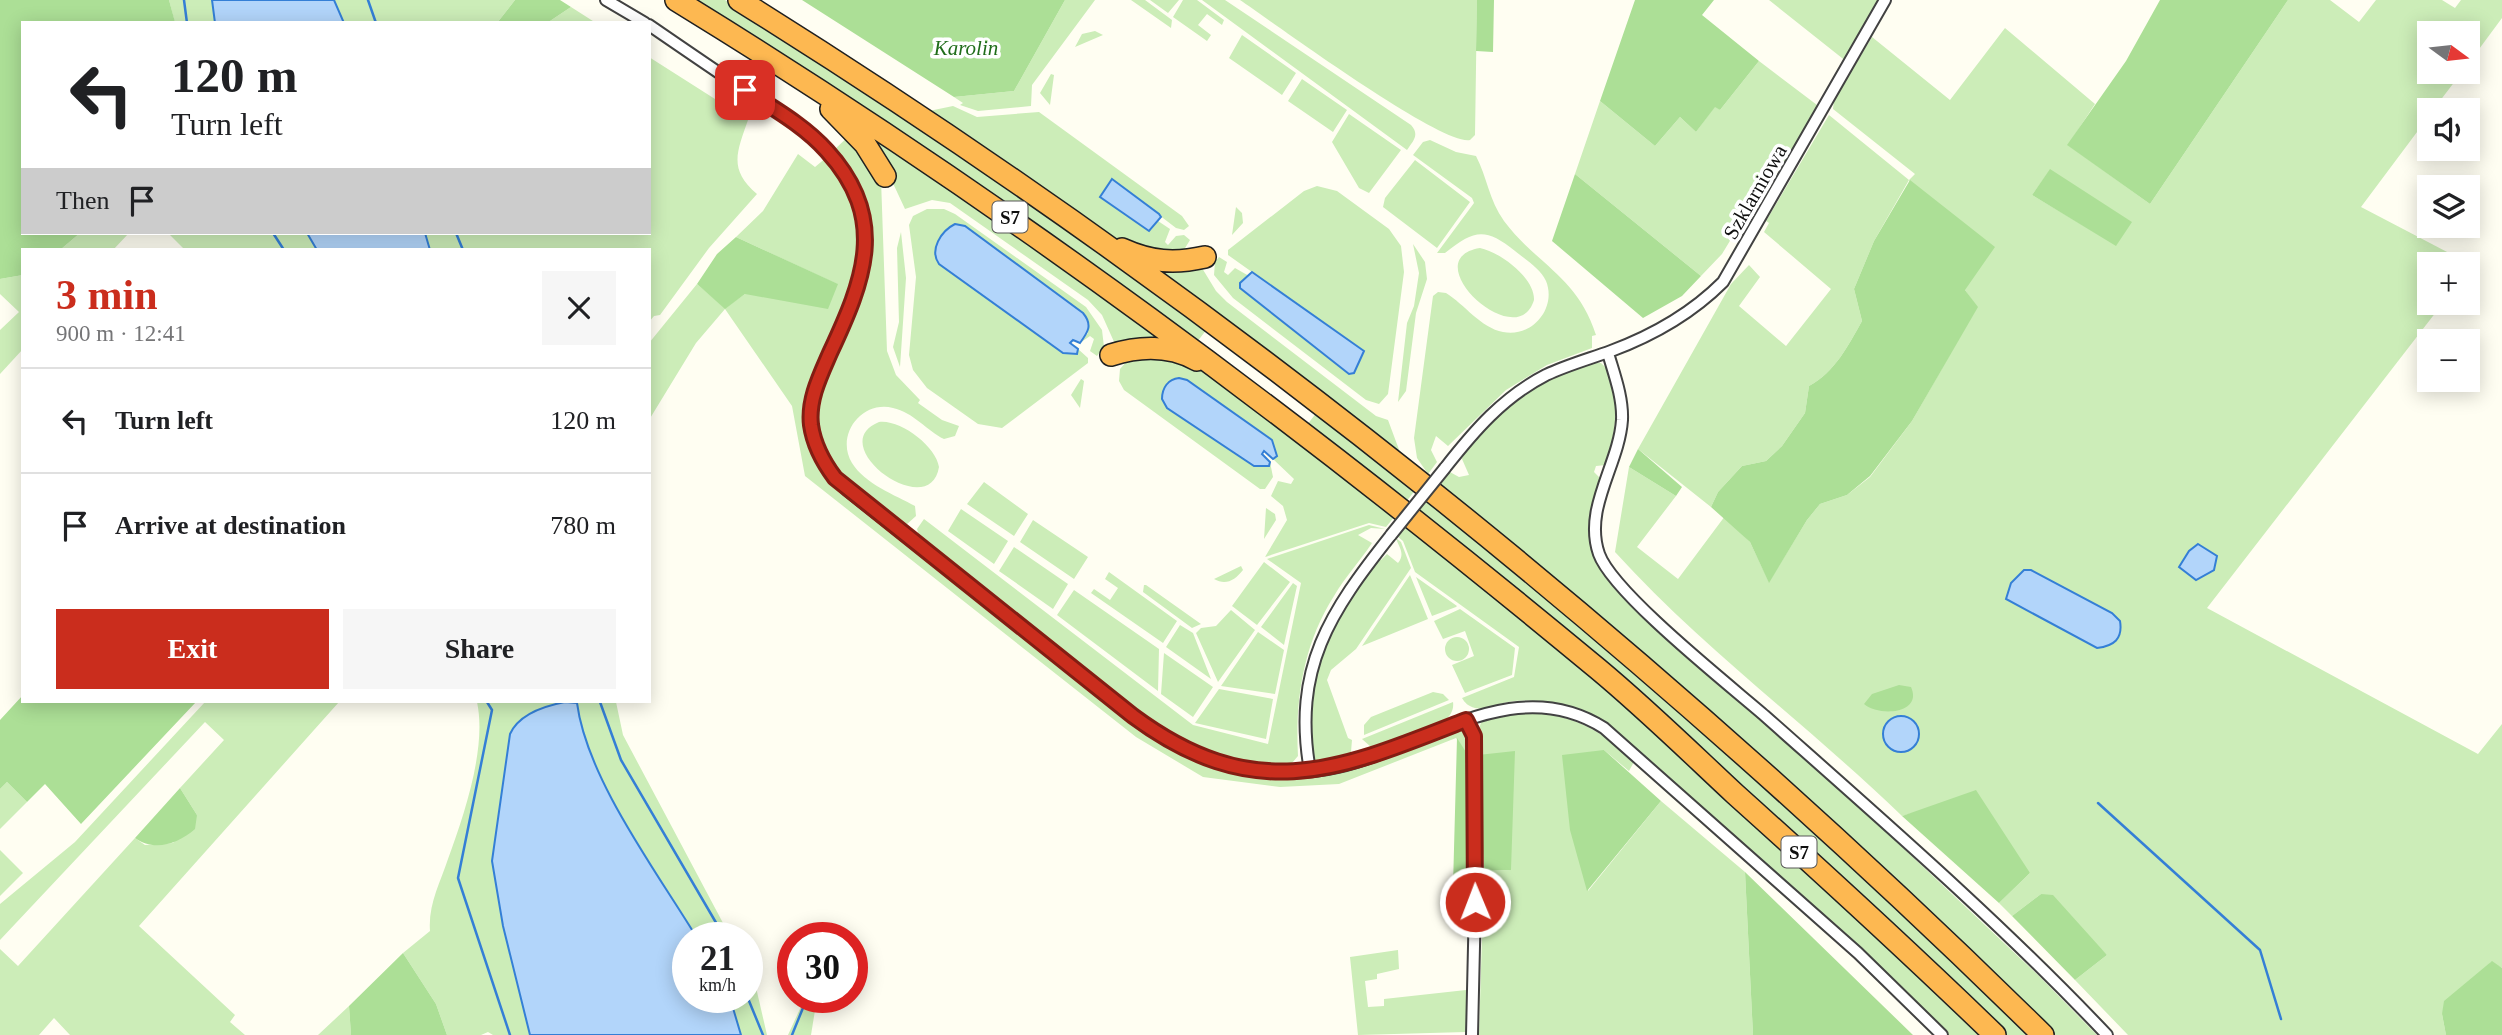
<!DOCTYPE html>
<meta charset="utf-8">
<style>
:root{--surface:#fff;--page:#f6f6f6;--text:#202124;--muted:#757577;--line:#e0e0e0;--accent:#ca2d1d}
body{margin:0;font-family:Georgia,serif;background:var(--page);color:var(--text);height:100vh;display:flex;flex-direction:column;font-size:26px;white-space:nowrap}
*{box-sizing:border-box;margin:0}
p{font-size:23px;color:var(--muted)}
.icon{flex:none;width:38px;height:38px;fill:none;stroke:currentColor;stroke-width:2;stroke-linecap:round;stroke-linejoin:round}
.map{position:relative;flex:1;overflow:hidden}
.details{position:absolute;left:21px;top:248px;width:630px;height:455px;display:flex;flex-direction:column;background:var(--surface);border-radius:0px;box-shadow:0 4px 18px #0003}
.details>*{flex:none}
.top-card{position:absolute;left:21px;top:21px;width:630px;height:214px;border-radius:0px;box-shadow:0 4px 18px #0003;background:#fff;color:var(--text);overflow:hidden}
.needle{width:46px;rotate:105deg}
.controls{position:absolute;left:2417px;top:21px;display:grid;gap:14px}
.controls a{display:grid;place-items:center;width:63px;height:63px;border-radius:0px;background:var(--surface);box-shadow:0 4px 18px #0003;font-size:35px}
.speed{position:absolute;left:672px;top:922px;display:flex;gap:14px;font-size:35px;font-weight:700;text-align:center}
.speed>*{display:grid;place-content:center;width:91px;height:91px;border-radius:50%;background:var(--surface);box-shadow:0 4px 18px #0003;line-height:1}
.speed small{font-size:18px;font-weight:400}
.speed .limit{border:10px solid #d22;background:#fff;color:#111}
.pin{position:absolute;display:grid;place-items:center;width:60px;height:60px;color:#fff;margin:-30px;border-radius:14px;box-shadow:0 4px 10px #0006}
.me{position:absolute;width:77px;margin:-38px;rotate:359deg;stroke-linejoin:round;filter:drop-shadow(0 0 5px #0008)}
.turn{display:flex;align-items:center;gap:24px;height:147px;padding:0 35px;font-size:32px}
.turn .icon{width:91px;height:91px;stroke-width:2.5}
.turn b{display:block;font-size:49px;line-height:60px}
.then{display:flex;align-items:center;height:66px;padding:0 35px;background:#0003;gap:14px;font-size:26px}
.round{display:grid;place-items:center;flex:none;width:74px;height:74px;border-radius:0px;background:var(--page)}
.overview{display:flex;align-items:center;justify-content:space-between;height:119px;padding:0 35px}
h1{font-size:42px;font-weight:600;line-height:52px;color:var(--accent)}
.button{display:flex;gap:14px;margin-top:auto;padding:14px 35px}
.button a{flex:1;height:80px;border-radius:0px;background:var(--accent);color:#fff;font-size:28px;font-weight:600;line-height:80px;text-align:center}
.button a+a{background:var(--page);color:var(--text)}
ul{padding:0;list-style:none}
li{display:flex;align-items:center;gap:21px;height:105px;padding:0 35px;border-top:2px solid var(--line)}
li div{flex:1}
li b{display:block;font-size:26px}
li em{font-style:normal}
.map>svg:first-child{display:block}
</style>
<div class="map">
<svg width="2502" height="1035" viewBox="0 0 2502 1035">
<rect width="100%" height="100%" fill="#fffef2"/>
<!-- green -->
<path fill="#ccedb8" fill-rule="evenodd" d="M169 0H212L215 23H175Z
M334 0H515L497 23H344Z
M694 0H725L795 44 956 151 1207 329 1197 342Z
M1065 0H1095L1032 85 1031 106 978 111 960 105 963 103 954 97 1014 91Z
M1131 0H1145L1172 20 1171 28Z
M1150 0H1179L1168 13Z
M1183 0H1197L1224 20 1222 25 1207 14 1198 25 1211 35 1207 41 1173 17Z
M1202 0H1225L1411 125C1420 135 1413 141 1407 150Z
M1240 0H1477L1475 135 1470 140C1441 146 1274 23 1240 0Z
M1769 0H1881L1847 62Z
M2288 0H2330L2359 22 2376 0H2442L2455 8 2461 0H2502V18L2468 64V33H2429V72H2462L2433 110H2429V116L2361 207 2472 265 2468 271V264H2429V303H2443L2207 608 2478 754 2502 724V968L2491 962 2442 1014 2446 1035H2128L2075 980 2107 955 2041 894 2012 916 1999 903 2030 873 1926 809 1902 816C1809 726 1702 648 1615 552L1629 467 1676 496 1637 547 1678 579 1725 516 1750 542 1769 582 1807 520 1820 504 1847 495 1870 477 1912 421 1977 307 1965 290 1909 180 1874 241 1854 289 1862 321C1848 346 1835 372 1809 386L1805 413 1782 446 1766 461 1742 466 1718 492 1711 507 1638 449 1731 284 1749 265 1760 277 1739 306 1786 346 1831 289 1764 232 1769 223 1766 221 1829 115 1909 180 1915 174 1833 109 1834 100 1872 37 1950 100 2005 28 2095 104 2068 145 2150 204ZM2050 170 2131 222 2116 245 2032 195Z
M571 7 596 23H547Z
M1095 31 1103 35 1075 47 1082 34Z
M1242 35 1296 73 1282 95 1229 58Z
M649 57 748 120C737 152 728 169 757 194L709 248 660 315 654 316 649 322V250H430L425 233H649Z
M1759 61 1821 108 1788 164 1780 158 1722 254 1701 276 1575 174 1600 101 1655 146 1680 117 1696 132 1715 106 1720 110Z
M1051 74 1054 75 1050 105 1040 93Z
M1302 79 1347 110 1333 132 1288 101Z
M953 106 977 117 1039 112 1182 216 1189 226 1184 230 1176 228 1112 179 1151 230 1158 221 1170 229 1165 242 1168 245 1176 236 1184 235 1190 240 1182 253 1128 246 1110 235 929 111Z
M1349 114 1401 150 1369 193 1359 188 1332 142Z
M854 121 1171 342 1115 344 1102 315 1088 300 950 203 932 200 905 209 884 164Z
M851 134 881 179 887 351 896 375 920 400 918 403 942 420 959 426 955 436 944 439C927 431 913 412 893 408 862 400 835 435 852 463 865 484 895 495 915 506L916 516 906 525 896 523C871 502 839 482 824 452 797 395 849 337 865 285 873 258 872 227 863 201 857 182 847 164 834 150Z
M1430 140 1456 152 1476 156C1487 177 1489 200 1504 221 1537 265 1577 276 1596 335L1592 336V348L1547 365 1506 390 1448 446 1436 436 1431 450 1437 462 1428 474 1417 458 1414 438 1433 296 1438 292 1446 293C1464 304 1481 328 1503 332 1532 338 1557 308 1546 281 1540 268 1526 260 1515 251 1485 227 1474 230 1445 253H1437L1474 203 1472 198 1413 155 1423 142Z
M798 154 815 167 827 157C852 190 867 231 858 272 839 352 764 412 839 489L1134 723 1185 754 1232 770 1333 773 1380 760 1459 728 1465 730 1469 737 1468 755 1456 738 1339 784 1280 787 1203 777 1136 737 805 476 792 406 725 309 696 343 649 420V343L697 284 725 308 745 294 837 284 736 237 763 211Z
M1415 160 1470 202 1437 248 1383 207 1385 198Z
M1317 186 1337 191 1389 229 1401 246 1404 272 1388 394 1379 404 1366 400 1233 298 1214 275 1215 262 1219 257 1227 262 1224 272 1228 275 1235 268 1249 276 1240 283V288L1351 374 1363 351 1228 255V250L1304 191Z
M1236 207 1242 213 1243 223 1232 235Z
M927 209H944L955 214 1086 307 1102 330 1104 347 1097 356 1090 351 1094 339 1090 336 1080 343 1088 333 939 264 1063 353 1076 354 1078 349 1088 358V363L1002 428 978 424 927 388 913 370 909 355 916 277 909 225 913 216Z
M901 232 906 278 900 367 893 347 899 322 897 248Z
M80 233H129L113 250H60Z
M168 233H307L317 250H185Z
M1413 244 1425 262 1427 279 1416 313 1406 391 1398 402 1407 323 1414 306 1419 273Z
M1480 248C1500 252 1535 278 1534 300 1517 356 1413 259 1480 248Z
M1147 265 1202 268 1216 291 1227 302 1376 416 1388 420 1401 455Z
M23 275V349L0 374V330L19 312 0 294V279Z
M1133 354 1191 364 1211 375 1395 516 1386 527 1369 523 1265 557 1287 520 1283 506 1271 496 1278 481 1291 484 1294 479 1273 459 1277 456 1272 440 1187 380H1171L1259 466H1268L1270 462 1273 477 1265 489H1260L1124 390 1119 381 1120 369Z
M1593 362 1601 363C1626 383 1614 439 1606 465L1596 466 1594 472 1601 479C1590 515 1585 541 1605 575L1884 830 2038 975 2097 1035H2052L1657 666 1438 483 1448 471 1459 477 1469 475 1462 459 1465 449 1499 412 1553 377Z
M1081 379 1084 381 1080 408 1071 395Z
M1317 412 1416 489 1406 502 1307 425Z
M879 422C900 419 936 446 939 467 930 524 822 445 879 422Z
M984 482 1028 514 1014 536 967 504Z
M1427 498 1760 779 2031 1035H2007L1923 953 1417 511Z
M1266 508 1275 514 1276 520 1264 539Z
M961 509 1008 541 994 564 948 531Z
M924 519 1193 725 1268 744 1301 583 1267 559 1369 525 1385 529 1371 528 1358 535 1372 543C1360 561 1345 577 1334 596 1303 645 1295 700 1298 756L1292 763 1293 767C1240 768 1194 749 1149 723L921 542 917 529Z
M1033 520 1088 557 1074 579 1020 542Z
M1406 525 1619 699 1985 1035H1948L1775 872 1604 722C1574 706 1542 697 1508 702 1497 704 1485 710 1475 708 1468 706 1465 703 1462 698L1514 677 1519 647 1415 572 1403 541 1397 536Z
M1396 538 1401 542 1411 568 1356 649 1331 670 1327 680 1348 738 1352 740 1351 752 1342 761 1318 764 1313 759C1303 674 1329 624 1378 559L1381 560 1387 554 1398 563C1406 553 1398 546 1396 538Z
M1014 547 1068 584 1053 609 999 571Z
M1264 562 1290 582 1257 625 1232 606Z
M1241 566 1243 570C1235 580 1226 586 1214 579Z
M1109 572 1177 621 1163 643 1091 593 1094 589 1110 600 1118 588 1105 579Z
M1410 575 1428 619 1362 646Z
M1416 577 1457 606 1456 607 1432 616Z
M1293 583 1297 586 1284 645 1261 627Z
M1144 585H1146L1201 624 1192 628 1143 592Z
M1074 590 1159 649 1158 691 1057 615Z
M1460 609 1515 648 1512 675 1465 693 1452 665 1474 656 1465 631 1443 639 1434 621Z
M1231 610 1255 630 1218 682 1196 633 1201 628 1216 626Z
M1180 625 1193 633 1211 679 1166 647Z
M1258 632 1284 650 1275 694 1221 686Z
M1445 649a12 12 0 1 1 24 0a12 12 0 1 1-24 0Z
M1164 653 1213 687 1193 717 1161 694Z
M1219 689 1273 699 1266 739 1195 723Z
M1433 692 1443 694 1449 700 1364 735V725L1371 717Z
M205 702H339L139 926 235 1015 230 1022 245 1035H70L54 1018 39 1035H0V949L18 966 135 838 145 845 173 843 197 815 180 788 224 740 205 722 0 940V904L75 842Z
M477 702H565C544 706 520 714 510 734L492 861 503 926 530 1035H493L488 1032 481 1035H447L436 1004 403 953 430 931C428 905 440 883 448 859 464 815 487 748 477 702Z
M574 702H616L623 735 731 938H697C657 872 587 780 577 703Z
M1453 702C1457 728 1403 740 1382 748L1371 747 1362 739Z
M1514 712C1569 712 1593 725 1635 760L1629 771 1604 750 1588 891 1661 801 1745 872 1753 1035H1479L1484 871 1511 870C1500 834 1467 754 1482 720Z
M7 782 27 802 0 829V789Z
M0 850 23 873 0 896Z
M1398 950 1399 969 1377 974V979L1365 981 1368 1007 1384 1006V999L1466 990V1032L1358 1035 1350 957Z
M747 969 755 983 767 1035H741L730 998H747Z
M805 998H817L811 1035H788Z
M349 1006 351 1035H318Z"/>
<!-- forest -->
<path fill="#acdf96" d="M0 0H169L175 22 23 23V233H80L60 250H23V275L0 279Z
M515 0H560L571 7 547 23H497Z
M802 0H1065L1014 91 954 97Z
M1477 0H1494L1493 52 1476 51Z
M1635 0H1714L1702 15 1759 61 1720 110 1715 107 1696 132 1680 117 1655 146 1600 101Z
M2160 0H2288L2150 204 2067 145 2126 61Z
M2050 169 2132 222 2116 246 2032 195Z
M1575 174 1701 276 1682 296 1643 318 1552 241Z
M1910 180 1995 247 1965 290 1978 307 1912 421 1870 476 1847 495 1820 504 1807 520 1769 583 1750 542 1711 507 1718 492 1742 466 1766 461 1782 446 1805 413 1809 386C1835 372 1848 346 1862 321L1854 289 1874 241Z
M736 237 838 284 828 309 745 294 725 309 697 284 717 254Z
M1638 449 1682 487 1676 496 1629 467Z
M1899 685 1911 687C1923 714 1879 717 1864 704L1872 694Z
M23 695V702H196L81 824 45 784 27 802 7 782 0 789V720Z
M1457 738 1468 755V885L1453 886Z
M1604 750 1661 801 1587 891 1570 830 1562 755Z
M1515 751 1511 870 1484 871 1478 755Z
M180 788 197 815 195 829C178 844 154 852 135 838Z
M1976 790 2030 873 1999 903 1902 816Z
M1745 872 1913 1035H1753Z
M2041 894 2053 895 2107 955 2075 980 2012 916Z
M403 953 436 1004 447 1035H351L349 1006Z
M2492 961 2502 968V1035H2446L2442 1014 2444 1001Z"/>
<!-- water -->
<path fill="#b2d5fa" stroke="#347fd6" stroke-width="2" d="M212 0H334L344 23H215Z
M1112 179 1159 214 1161 217 1149 231 1100 197Z
M955 224 965 226 1083 313C1093 325 1088 332 1080 343L1073 340 1070 343 1078 349 1077 354 1063 353 939 264C929 250 941 231 955 224Z
M307 233H425L430 250H317Z
M1252 272 1364 351 1354 373 1349 374 1240 288V283Z
M1179 378 1187 380 1272 440 1277 456 1273 459 1264 451 1262 454 1270 462 1269 466H1254L1167 408 1162 399C1162 388 1168 379 1179 378Z
M2198 544 2217 556 2214 570 2196 580 2179 567 2189 551Z
M2024 570H2031L2112 613 2120 621C2123 639 2114 646 2097 648L2006 599 2011 583Z
M565 702 577 703C587 779 657 872 697 938H688V998H730L741 1035H530L503 926 492 861 510 734C519 714 544 706 565 702Z
M1883 734a18 18 0 1 1 36 0a18 18 0 1 1-36 0Z"/>
<g fill="none" stroke-linecap="round" stroke-linejoin="round">
<!-- stream -->
<path stroke="#347fd6" stroke-width="2.5" d="M184 0 187 23
M368 0 376 23
M273 233 284 250
M456 233 463 250
M487 702 492 710 458 878 510 1035
M600 702 621 760 725 938
M2098 803 2260 950 2281 1019
M747 996 763 1035
M792 1035 807 998"/>
<!-- minor casing -->
<g stroke="#424242" stroke-width="14">
<path id="minor" d="M606 0 645 23
M649 25C681 47 713 69 746 91 778 112 814 132 837 162 936 294 735 384 847 490L1133 716C1191 760 1265 784 1338 767 1426 747 1514 671 1604 728L1858 953 1942 1035
M1608 353C1614 374 1623 397 1622 420 1619 465 1583 508 1599 554 1613 593 1728 684 1765 716 1881 819 2000 922 2107 1035
M1445 468C1474 431 1503 397 1546 375 1567 365 1589 359 1611 351 1654 335 1691 314 1723 282L1885 0
M1466 720 1474 736 1475 902 1472 1035
M1310 771C1292 668 1330 612 1391 535"/>
</g>
<!-- motorway casing -->
<g stroke="#202020" stroke-width="24">
<path id="motorway" d="M676 0C1001 199 1305 426 1598 669 1645 708 1690 752 1735 794 1823 873 1910 953 1995 1035
M739 0C1211 294 1647 646 2043 1035
M831 109 865 144 885 176
M1122 249C1151 262 1174 264 1205 257
M1111 355C1139 346 1170 345 1197 360"/>
</g>
<!-- minor -->
<use href="#minor" stroke="#fff" stroke-width="10"/>
<!-- motorway -->
<use href="#motorway" stroke="#fdb851" stroke-width="21"/>
<!-- minor-bridge casing -->
<g stroke="#424242" stroke-width="14" stroke-linecap="butt">
<path id="minor-bridge" d="M1391 535 1445 468"/>
</g>
<!-- minor-bridge -->
<use href="#minor-bridge" stroke="#fff" stroke-width="10"/>
</g>
<g fill="none" stroke-linecap="round" stroke-linejoin="round">
<!-- route casing -->
<g stroke="#831d13" stroke-width="18">
<path id="route" d="M745 90C773 108 805 126 827 151 889 219 864 280 830 353 820 376 808 400 811 425 814 446 823 462 835 478L1133 716C1256 807 1339 770 1466 720L1474 736 1475 902"/>
</g>
<!-- route -->
<use href="#route" stroke="#ca2d1d" stroke-width="12"/>
</g>
<g text-anchor="middle" dominant-baseline="central" stroke-width="7" stroke-linejoin="round" paint-order="stroke">
<!-- shield labels -->
<g fill="#fff" stroke="#575757" stroke-width="2">
<rect x="992.5" y="201.5" width="35" height="31" rx="5"/>
<rect x="1781.5" y="836.5" width="35" height="31" rx="5"/>
</g>
<g font-size="19" font-weight="bold" fill="#0f0f0f">
<text x="1010" y="217">S7</text>
<text x="1799" y="852">S7</text>
</g>
<!-- park labels -->
<g font-size="21" font-style="italic" fill="#206d1a" stroke="#fff">
<text x="966" y="48">Karolin</text>
</g>
<!-- street labels -->
<g font-size="21" fill="#0f0f0f" stroke="#fff">
<text transform="translate(1755 192) rotate(-60)">Szklarniowa</text>
</g>
</g>
</svg>
<div class="controls">
<a><svg class="needle" viewBox="-14 -14 28 28"><path d="M0-13l5 13h-10z" fill="#e53935"/><path d="M0 13l5-13h-10z" fill="#757577"/></svg></a>
<a><svg class="icon" aria-label="sound" viewBox="0 0 24 24"><path d="M4 9h4l5-4v14l-5-4H4zM17 9q2 3 0 6"/></svg></a>
<a><svg class="icon" aria-label="layers" viewBox="0 0 24 24"><path d="M12 4l9 5-9 5-9-5zM3 14l9 5 9-5"/></svg></a>
<a>+</a>
<a>−</a>
</div>
<div class="speed"><div>21<small>km/h</small></div><div class="limit">30</div></div>
<div class="pin" style="left:745px;top:90px;background:#d93025"><svg class="icon" aria-label="arrive" viewBox="0 0 24 24"><path d="M6 21V4h12l-3 4 3 4H6"/></svg></div>
<svg class="me" style="left:1475px;top:902px" viewBox="-20 -20 40 40"><circle r="17" fill="#ca2d1d" stroke="#fff" stroke-width="3"/><path d="M0-11L8 9 0 5-8 9z" fill="#fff"/></svg>
<div class="top-card">
<div class="turn"><svg class="icon" aria-label="left" viewBox="0 0 24 24"><path d="M17 20v-9H6M10 6l-5 5 5 5"/></svg><div><b>120 m</b>Turn left</div></div>
<div class="then">Then<svg class="icon" aria-label="arrive" viewBox="0 0 24 24"><path d="M6 21V4h12l-3 4 3 4H6"/></svg></div>
</div>
<section class="details">
<div class="overview"><div><h1>3 min</h1><p>900 m · 12:41</p></div><a class="round"><svg class="icon" aria-label="close" viewBox="0 0 24 24"><path d="M6 6l12 12M18 6L6 18"/></svg></a></div>
<ul>
<li><svg class="icon" aria-label="left" viewBox="0 0 24 24"><path d="M17 20v-9H6M10 6l-5 5 5 5"/></svg><div><b>Turn left</b></div><em>120 m</em></li>
<li><svg class="icon" aria-label="arrive" viewBox="0 0 24 24"><path d="M6 21V4h12l-3 4 3 4H6"/></svg><div><b>Arrive at destination</b></div><em>780 m</em></li>
</ul>
<div class="button"><a>Exit</a><a>Share</a></div>
</section>
</div>
